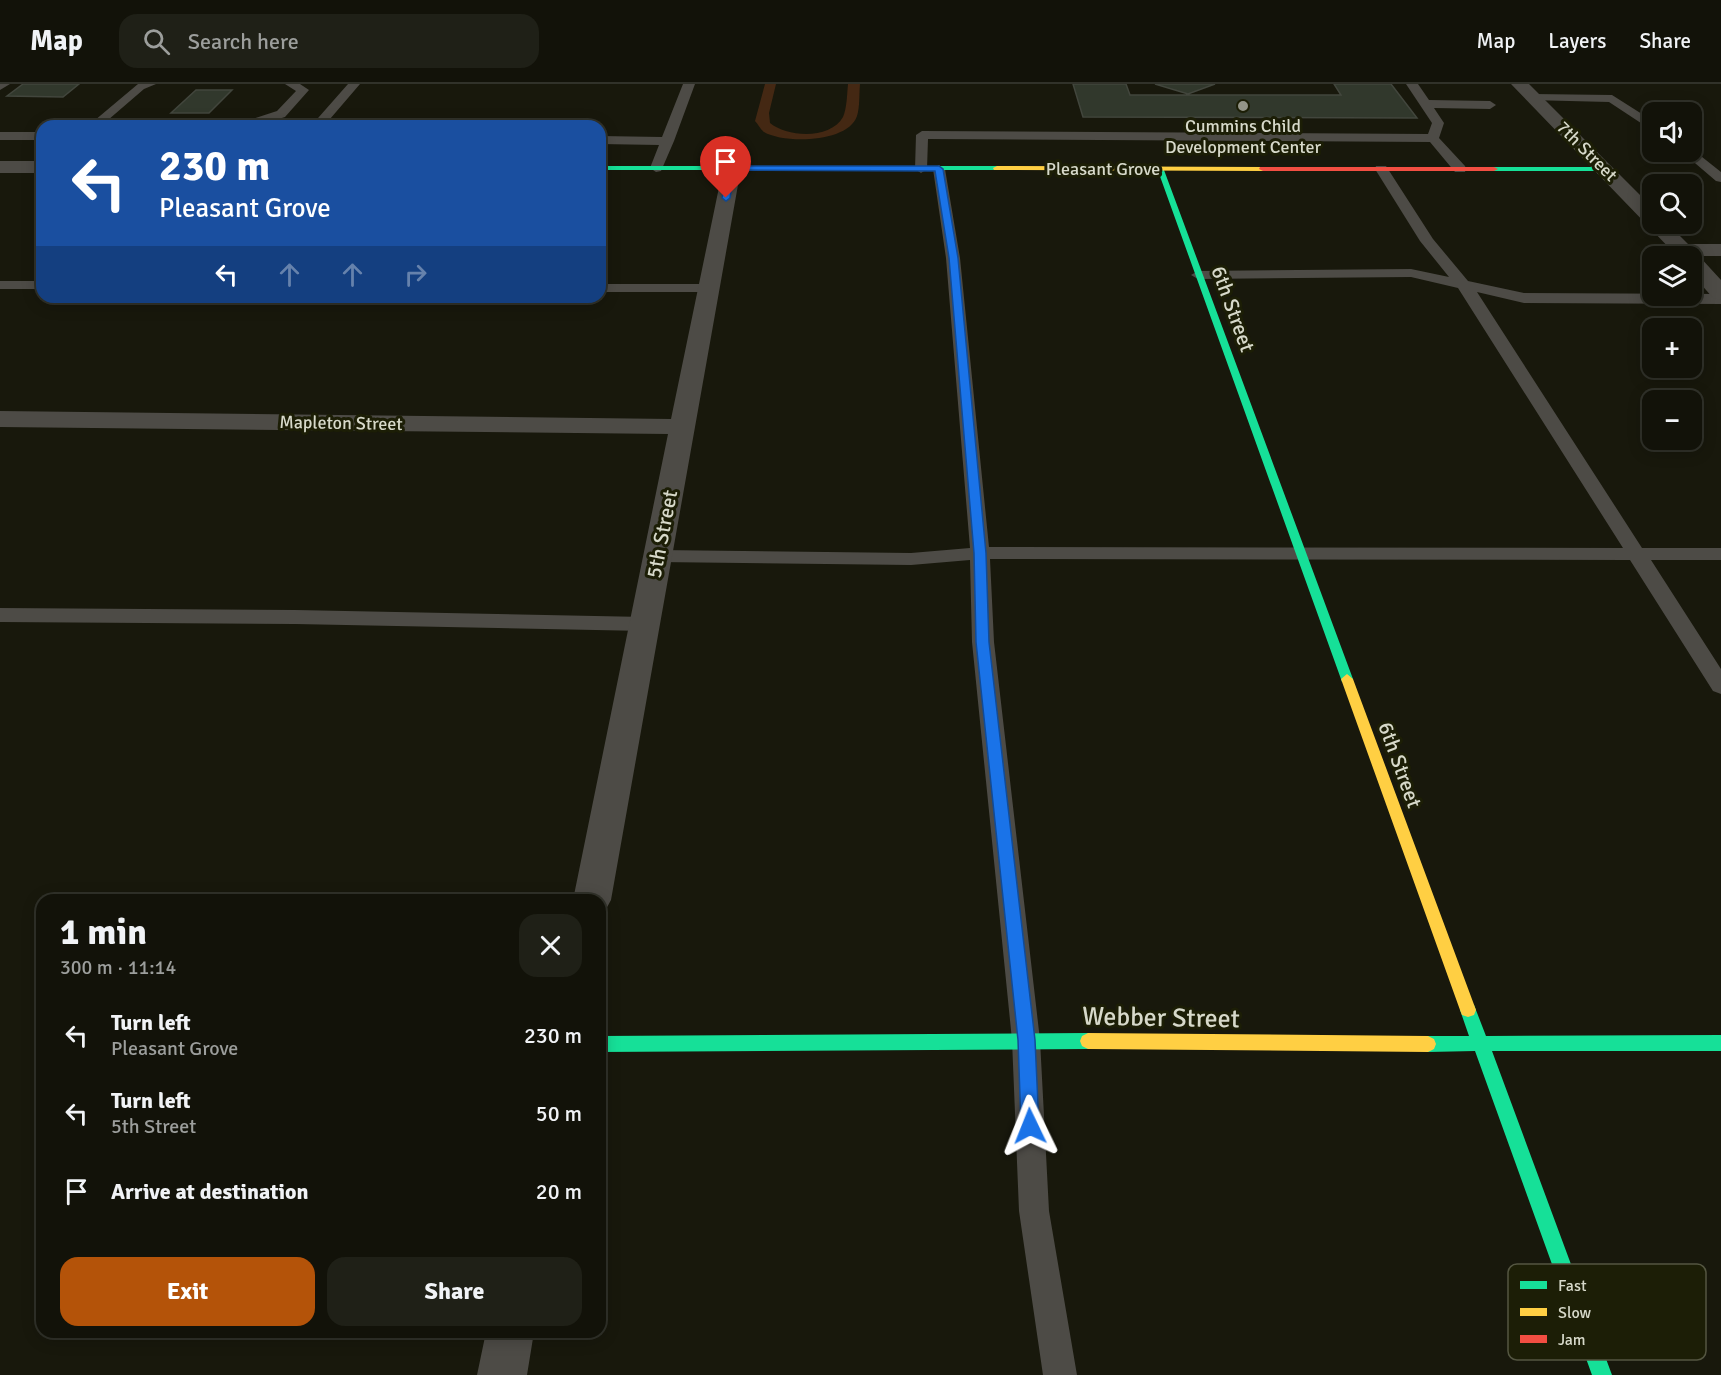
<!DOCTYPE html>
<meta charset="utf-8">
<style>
:root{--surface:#121209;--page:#1f2017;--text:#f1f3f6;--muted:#9c9e9c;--line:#31322a;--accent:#b45309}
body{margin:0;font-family:Signika,sans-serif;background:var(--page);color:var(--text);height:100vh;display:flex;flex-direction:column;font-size:22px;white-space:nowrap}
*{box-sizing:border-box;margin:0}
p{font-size:20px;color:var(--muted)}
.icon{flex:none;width:33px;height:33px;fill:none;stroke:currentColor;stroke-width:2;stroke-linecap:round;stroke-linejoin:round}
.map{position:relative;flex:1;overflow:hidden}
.drawer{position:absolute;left:36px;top:810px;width:570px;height:444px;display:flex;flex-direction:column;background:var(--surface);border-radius:18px;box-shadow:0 3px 15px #0003,0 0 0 2px var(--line)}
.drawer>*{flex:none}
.hud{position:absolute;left:36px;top:36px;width:570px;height:183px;border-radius:18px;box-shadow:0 3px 15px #0003,0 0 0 2px var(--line);background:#1a4fa0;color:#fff;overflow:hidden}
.fabs{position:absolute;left:1642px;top:18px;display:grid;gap:12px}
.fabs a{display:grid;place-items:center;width:60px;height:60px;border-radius:12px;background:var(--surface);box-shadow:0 3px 15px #0003,0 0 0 2px var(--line);font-size:30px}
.pin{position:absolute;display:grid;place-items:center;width:51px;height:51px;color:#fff;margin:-62px -26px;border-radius:50% 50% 50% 0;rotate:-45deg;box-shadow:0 0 6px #0007}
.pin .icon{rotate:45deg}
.me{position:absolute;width:66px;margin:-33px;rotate:358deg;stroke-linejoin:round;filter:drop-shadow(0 0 4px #0008)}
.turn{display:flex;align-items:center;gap:21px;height:126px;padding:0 24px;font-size:27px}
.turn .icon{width:78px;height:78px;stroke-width:2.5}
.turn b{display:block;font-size:42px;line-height:51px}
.lanes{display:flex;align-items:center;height:57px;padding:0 24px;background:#0003;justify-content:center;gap:30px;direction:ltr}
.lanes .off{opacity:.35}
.round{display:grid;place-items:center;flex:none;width:63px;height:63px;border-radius:18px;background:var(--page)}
.summary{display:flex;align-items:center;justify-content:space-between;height:102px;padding:0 24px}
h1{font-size:36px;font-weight:700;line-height:45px}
.button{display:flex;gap:12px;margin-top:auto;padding:12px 24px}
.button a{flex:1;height:69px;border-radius:18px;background:var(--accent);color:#fff;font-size:24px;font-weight:700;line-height:69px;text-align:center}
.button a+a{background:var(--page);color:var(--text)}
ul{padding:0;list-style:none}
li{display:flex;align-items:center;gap:18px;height:78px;padding:0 24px}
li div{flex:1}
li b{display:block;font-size:22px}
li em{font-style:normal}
header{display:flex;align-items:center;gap:36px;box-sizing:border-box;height:84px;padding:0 30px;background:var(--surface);border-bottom:2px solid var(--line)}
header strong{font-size:28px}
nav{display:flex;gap:33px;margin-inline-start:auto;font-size:21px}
.search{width:420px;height:54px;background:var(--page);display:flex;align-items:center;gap:15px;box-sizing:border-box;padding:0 21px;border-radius:18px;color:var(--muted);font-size:22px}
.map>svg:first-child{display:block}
</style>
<header>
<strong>Map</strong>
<div class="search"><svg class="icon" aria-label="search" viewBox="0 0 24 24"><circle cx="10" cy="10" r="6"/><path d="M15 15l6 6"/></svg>Search here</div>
<nav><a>Map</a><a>Layers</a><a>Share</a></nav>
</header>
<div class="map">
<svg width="1721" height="1291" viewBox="0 0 1721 1291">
<rect width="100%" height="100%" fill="#18180c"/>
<!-- green -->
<path fill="#442813" d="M765 0H776L769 29 770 39C787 53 830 56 843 33 847 24 847 10 848 0H860C859 10 860 23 857 32 848 59 784 60 764 48 760 45 758 40 755 37Z"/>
<!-- building -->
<path fill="#31382c" stroke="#42463d" stroke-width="1.5" d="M23 0H79L63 13 7 12Z
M1073 0H1126L1130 11H1341L1334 0H1391L1417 34 1083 33Z
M1155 0H1215L1188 10Z
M196 6H232L209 29H171Z"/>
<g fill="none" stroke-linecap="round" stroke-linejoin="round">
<!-- lane -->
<path fill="#4d4b46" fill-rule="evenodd" d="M0 0H10L0 6Z
M138 0H156L144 5 108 36 246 37 277 27 296 7 285 0H300L309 6 285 33 256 42H88Z
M348 0H360L324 42H311Z
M683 0H695L674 57 661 87 656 88 650 84 659 61 600 60V52L662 53Z
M1406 0H1418L1429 16 1490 17 1496 21 1490 25 1434 24 1444 39 1439 54 1465 82 1466 85 1465 88H1455L1430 58 928 55 927 85 921 89 915 85 916 51 922 47 1428 50 1432 39Z
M1533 10 1612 11 1653 37V47L1609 18 1529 16V12Z
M0 48H42V56H0Z
M1692 65 1721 88V98L1716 97 1682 68H1692Z
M939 81 945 85 960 174 989 463 1623 464 1458 204 1411 193 1198 195 1191 191 1198 187 1411 185 1449 193 1420 157 1375 85 1376 82H1386L1433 155 1468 197 1524 209 1721 210V220L1524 219 1477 208 1642 464H1721V476H1651L1721 585V610L1713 607 1630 476 990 475 994 558 1040 956 1049 1127 1077 1291H1043L1019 1127 1012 956 972 558 970 476 911 481 658 478 651 476 648 472 651 468 658 466 911 469 970 464 946 174 933 85Z
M0 197H42V205H0Z
M600 200H709L716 204 709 208H600Z
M0 524 295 526 645 533 652 535 655 540 652 545 645 547 295 540 0 538Z"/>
<!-- street -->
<path fill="#4d4b46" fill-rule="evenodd" d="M1511 0H1529L1653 124V140H1668L1688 160H1721V172H1699L1721 196V216L1713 214 1692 190V172H1677Z
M0 77H42V89H0Z
M732 78 739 80 741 84 611 816 605 827 600 829V816H573L668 350 0 343V327L671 335 723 84 725 80Z
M486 1248H534L527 1291H477Z"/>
<!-- fast -->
<path fill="#16e098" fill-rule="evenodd" d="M600 82H997L1001 84 997 86H600Z
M1491 83H1606L1610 85 1606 87H1494L1490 85Z
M1157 84 1164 86 1353 595 1352 598H1342L1341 595Z
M1468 919 1474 921 1486 952 1721 951V967H1492L1612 1291H1592L1475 967 1428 968 1422 965 1420 960 1422 955 1428 952H1469L1460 926 1462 921Z
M1088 949 1094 952 1096 957 1094 962 1088 965 600 968V952Z"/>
<!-- slow -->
<path fill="#ffcf43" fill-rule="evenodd" d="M997 82 1263 83 1267 85 1263 87 994 86 993 84Z
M1347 590 1353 595 1476 926 1474 931 1468 933 1462 931 1460 926 1341 595Z
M1088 949 1428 952 1434 955 1436 960 1434 965 1428 968 1088 965 1082 962 1080 957 1082 952Z"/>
<!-- jam -->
<path fill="#f24e42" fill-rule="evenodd" d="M1260 83H1494L1498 85 1494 87H1263L1259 85Z"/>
</g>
<!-- route -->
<path fill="#1a73e8" stroke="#114b97" stroke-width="1.5" d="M732 82H939L943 85 958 174 986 469 989 558 1035 956 1039 1042 1036 1048 1030 1050 1024 1048 1021 1042 1018 956 976 558 974 469 949 174 935 87 735 86 730 114 726 117 722 114 728 84Z"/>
<!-- markers -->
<circle fill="#949588" stroke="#1c1e06" stroke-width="2" cx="1243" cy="22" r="6"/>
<g text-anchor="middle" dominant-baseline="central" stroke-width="6" stroke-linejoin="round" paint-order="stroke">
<!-- far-poi labels -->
<g font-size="18" fill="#d7d9ca" stroke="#1c1e06">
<text x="1243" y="42">Cummins Child<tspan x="1243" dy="21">Development Center</tspan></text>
</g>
<!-- far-street labels -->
<g font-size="18" fill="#d7d9ca" stroke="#1c1e06">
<text transform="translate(1587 67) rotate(45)">7th Street</text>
<text x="1103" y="85">Pleasant Grove</text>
<text transform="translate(341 339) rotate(1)">Mapleton Street</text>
</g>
<!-- street labels -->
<g font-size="21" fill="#d7d9ca" stroke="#1c1e06">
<text transform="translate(1233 225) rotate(70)">6th Street</text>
<text transform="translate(662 450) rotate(-79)">5th Street</text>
<text transform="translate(1400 681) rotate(70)">6th Street</text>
</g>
<!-- near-street labels -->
<g font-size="26" fill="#d7d9ca" stroke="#1c1e06">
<text transform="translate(1161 934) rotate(1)">Webber Street</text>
</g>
</g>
<!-- legend -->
<rect x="1508" y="1180" width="198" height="96" rx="9" fill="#1c1e06" stroke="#545641" stroke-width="1.5"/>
<rect x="1520" y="1197" width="27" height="8" fill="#16e098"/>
<rect x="1520" y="1224" width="27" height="8" fill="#ffcf43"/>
<rect x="1520" y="1251" width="27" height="8" fill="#f24e42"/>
<g font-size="16" fill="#d7d9ca">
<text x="1558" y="1207">Fast</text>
<text x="1558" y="1234">Slow</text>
<text x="1558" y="1261">Jam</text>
</g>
</svg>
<div class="fabs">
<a><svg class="icon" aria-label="sound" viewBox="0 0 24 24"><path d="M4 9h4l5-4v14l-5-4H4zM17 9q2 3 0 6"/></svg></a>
<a><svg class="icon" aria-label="search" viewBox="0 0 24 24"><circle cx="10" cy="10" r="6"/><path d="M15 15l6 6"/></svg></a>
<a><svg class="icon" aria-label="layers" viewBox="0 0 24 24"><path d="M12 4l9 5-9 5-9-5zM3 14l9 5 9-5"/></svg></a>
<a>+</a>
<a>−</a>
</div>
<div class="pin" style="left:726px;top:114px;background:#d93025"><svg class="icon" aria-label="arrive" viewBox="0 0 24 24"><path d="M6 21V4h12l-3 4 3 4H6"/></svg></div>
<svg class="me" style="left:1030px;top:1042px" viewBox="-20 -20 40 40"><path d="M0-17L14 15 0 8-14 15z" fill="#1a73e8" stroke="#fff" stroke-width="4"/></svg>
<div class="hud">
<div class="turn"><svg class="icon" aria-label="left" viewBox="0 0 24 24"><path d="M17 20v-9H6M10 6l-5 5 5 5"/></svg><div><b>230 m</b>Pleasant Grove</div></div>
<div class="lanes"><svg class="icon" aria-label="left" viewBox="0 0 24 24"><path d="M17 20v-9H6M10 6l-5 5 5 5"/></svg><svg class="icon off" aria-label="ahead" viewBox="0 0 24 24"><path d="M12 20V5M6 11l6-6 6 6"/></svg><svg class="icon off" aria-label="ahead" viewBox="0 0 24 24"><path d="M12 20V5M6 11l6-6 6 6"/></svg><svg class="icon off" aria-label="right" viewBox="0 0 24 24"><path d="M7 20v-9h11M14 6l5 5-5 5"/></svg></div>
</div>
<section class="drawer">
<div class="summary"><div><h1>1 min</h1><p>300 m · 11:14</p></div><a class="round"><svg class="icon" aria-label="close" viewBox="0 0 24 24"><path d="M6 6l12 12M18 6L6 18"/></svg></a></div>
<ul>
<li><svg class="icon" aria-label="left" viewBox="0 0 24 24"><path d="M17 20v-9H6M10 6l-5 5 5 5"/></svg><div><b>Turn left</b><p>Pleasant Grove</p></div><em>230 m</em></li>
<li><svg class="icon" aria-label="left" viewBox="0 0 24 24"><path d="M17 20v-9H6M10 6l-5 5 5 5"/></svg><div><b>Turn left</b><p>5th Street</p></div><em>50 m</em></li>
<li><svg class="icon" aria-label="arrive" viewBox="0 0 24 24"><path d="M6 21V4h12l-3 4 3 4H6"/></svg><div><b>Arrive at destination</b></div><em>20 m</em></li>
</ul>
<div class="button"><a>Exit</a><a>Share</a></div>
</section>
</div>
